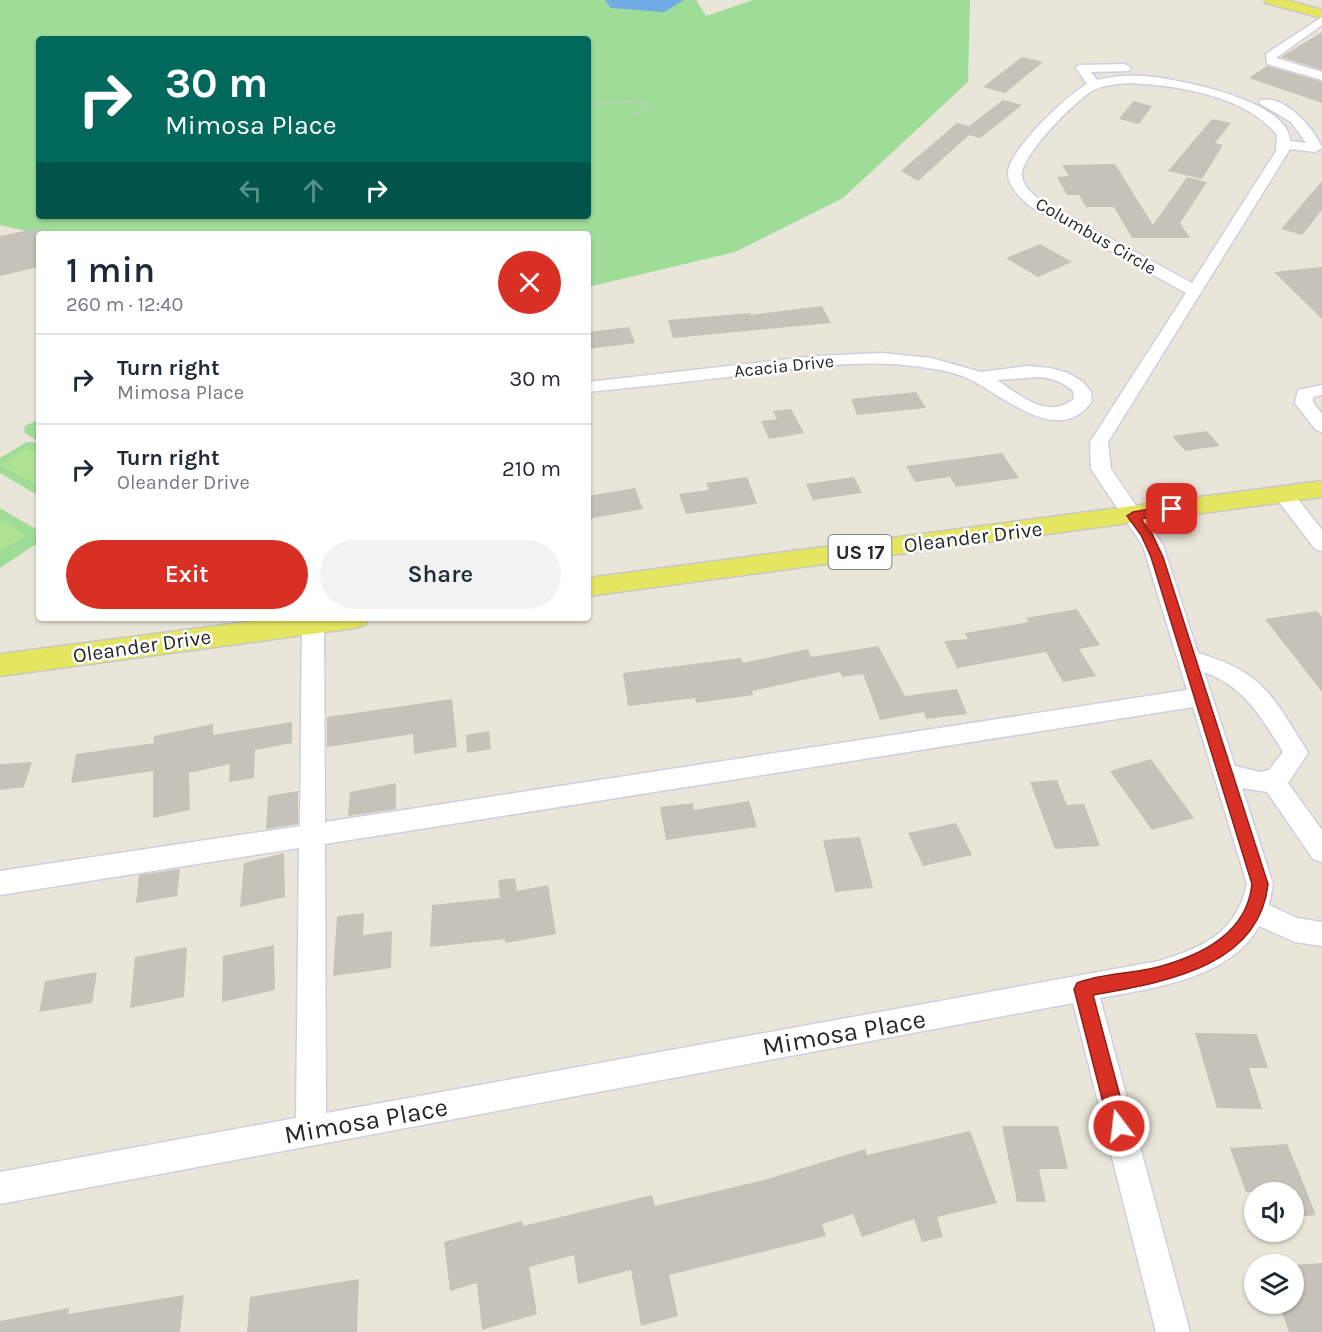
<!DOCTYPE html>
<meta charset="utf-8">
<style>
:root{--surface:#fff;--page:#f2f2f3;--text:#1f2937;--muted:#747a83;--line:#e0e1e3;--accent:#d93025}
body{margin:0;font-family:Karla,sans-serif;background:var(--page);color:var(--text);height:100vh;display:flex;flex-direction:column;font-size:22px;white-space:nowrap}
*{box-sizing:border-box;margin:0}
p{font-size:20px;color:var(--muted)}
.icon{flex:none;width:33px;height:33px;fill:none;stroke:currentColor;stroke-width:2;stroke-linecap:round;stroke-linejoin:round}
.map{position:relative;flex:1;overflow:hidden}
.drawer{position:absolute;left:36px;top:231px;width:555px;height:390px;display:flex;flex-direction:column;background:var(--surface);border-radius:6px;box-shadow:0 2px 4px #0004}
.drawer>*{flex:none}
.top-card{position:absolute;left:36px;top:36px;width:555px;height:183px;border-radius:6px;box-shadow:0 2px 4px #0004;background:#00695c;color:#fff;overflow:hidden}
.fabs{position:absolute;left:1244px;top:1182px;display:grid;gap:12px}
.fabs a{display:grid;place-items:center;width:60px;height:60px;border-radius:50%;background:var(--surface);box-shadow:0 2px 4px #0004;font-size:30px}
.pin{position:absolute;display:grid;place-items:center;width:51px;height:51px;color:#fff;margin:-26px;border-radius:12px;box-shadow:0 3px 9px #0006}
.me{position:absolute;width:66px;margin:-33px;rotate:345deg;stroke-linejoin:round;filter:drop-shadow(0 0 4px #0008)}
.turn{display:flex;align-items:center;gap:21px;height:126px;padding:0 30px;font-size:27px}
.turn .icon{width:78px;height:78px;stroke-width:2.5}
.turn b{display:block;font-size:42px;line-height:51px}
.lanes{display:flex;align-items:center;height:57px;padding:0 30px;background:#0003;justify-content:center;gap:30px;direction:ltr}
.lanes .off{opacity:.35}
.round{display:grid;place-items:center;flex:none;width:63px;height:63px;border-radius:32px;background:var(--page)}
.head{display:flex;align-items:center;justify-content:space-between;height:102px;padding:0 30px}
h1{font-size:36px;font-weight:600;line-height:45px}
.action{display:flex;gap:12px;margin-top:auto;padding:12px 30px}
.action a{flex:1;height:69px;border-radius:36px;background:var(--accent);color:#fff;font-size:24px;font-weight:600;line-height:69px;text-align:center}
.action a+a{background:var(--page);color:var(--text)}
ul{padding:0;list-style:none}
li{display:flex;align-items:center;gap:18px;height:90px;padding:0 30px;border-top:2px solid var(--line)}
li div{flex:1}
li b{display:block;font-size:22px}
li em{font-style:normal}
.map>svg:first-child{display:block}
</style>
<div class="map">
<svg width="1322" height="1332" viewBox="0 0 1322 1332">
<rect width="100%" height="100%" fill="#e9e6d9"/>
<!-- green -->
<path fill="#9fdc98" fill-rule="evenodd" d="M0 0H696L706 16 753 0H970L968 82 843 198 735 252 588 287V234H39L0 225ZM39 39H588V216H39Z
M39 419V496L0 473V458L27 442H38L24 432 25 426Z
M0 508 39 531V542L0 568Z"/>
<!-- pitch -->
<path fill="#aee394" d="M27 448 39 455V486L0 465Z
M0 519 26 535 0 552Z"/>
<!-- water -->
<path fill="#71aae5" d="M605 0H684L664 12 611 8Z"/>
<!-- building -->
<path fill="#c4c2b9" d="M1322 32V70L1281 57Z
M1022 57 1043 62 1005 93 983 87Z
M1267 66 1322 82V103L1249 78Z
M1003 100 1022 105 980 138 969 135 918 181 901 171 957 123 969 126Z
M1133 101 1152 106 1139 124 1119 119Z
M1212 119 1231 123 1215 143 1223 145 1202 179 1168 171Z
M1115 164 1153 225 1187 177 1207 182 1180 223 1190 238H1132L1114 207H1086L1079 195H1067L1057 177 1069 176 1062 165Z
M1322 181V210L1302 235 1281 229Z
M39 228V267L0 276V236Z
M1040 244 1072 262 1038 277 1006 258Z
M1322 267V319L1274 272Z
M822 306 831 323 673 338 668 320 750 313 751 315Z
M629 327 635 343 588 349V332Z
M916 392 926 408 857 415 851 399Z
M791 409 804 433 769 439 761 421 777 419 773 411Z
M1207 431 1220 446 1185 451 1172 436Z
M1002 453 1019 478 956 487 950 477 915 482 906 466Z
M747 477 757 504 686 514 679 494 709 490 706 483Z
M854 477 862 493 813 500 806 484Z
M635 488 643 509 588 519V496Z
M1077 609 1100 645 1079 649 1096 676 1063 682 1046 652 957 668 944 641 968 639 965 633 1029 622 1026 618Z
M1317 611 1322 617V692L1265 619Z
M878 646 905 696 957 689 967 714 926 719 924 712 880 720 863 674 842 677 840 672 752 691 753 695 696 703 695 698 628 706 623 673 741 658 743 663 808 649 811 657Z
M452 699 457 747 414 754 413 734 327 747V717Z
M292 722V743L255 750 254 778 229 782 230 764 189 773 190 810 153 818V771L71 783 76 754 154 743V736L213 724V735Z
M489 731 491 749 467 753 466 735Z
M1151 759 1194 818 1152 830 1110 771Z
M32 762 24 787 0 790V764Z
M1057 780 1067 805 1084 804 1100 846 1055 849 1030 782Z
M396 783V809L348 816 350 792Z
M298 791V824L266 829 268 796Z
M749 801 757 827 666 840 660 807 693 803 694 810Z
M956 823 972 855 923 866 908 833Z
M860 837 873 888 835 892 823 840Z
M284 853 285 897 240 907 244 863Z
M180 869 177 896 136 903 139 875Z
M515 878 517 891 548 885 556 934 505 943V939L430 947 432 905 500 898 498 880Z
M364 913 363 935 392 931 391 968 333 976 337 916Z
M274 945 275 990 222 1002 223 956Z
M187 947 184 997 130 1008 135 957Z
M97 972 92 1003 39 1012 45 981Z
M1195 1033 1257 1034 1268 1068H1249L1262 1109 1217 1108Z
M1002 1126H1058L1068 1169H1039L1046 1202H1017Z
M970 1131 997 1203 937 1217 943 1237 922 1242 914 1219 862 1237 853 1214 822 1224 826 1236 669 1275 678 1316 641 1326 631 1270 578 1284 574 1255 529 1267 537 1314 482 1330 477 1283 450 1291 444 1242 522 1221 523 1226 652 1195 655 1206 764 1180 865 1149 867 1155Z
M1287 1144 1298 1170 1316 1215 1293 1217V1192H1246L1230 1148Z
M1322 1263V1332H1289L1279 1304H1293V1265Z
M359 1279 357 1332H247L250 1297Z
M184 1295 180 1332H0V1321L69 1308 68 1314Z"/>
<g fill="none" stroke-linecap="round" stroke-linejoin="round">
<!-- minor casing -->
<g stroke="#cfcedf" stroke-width="3">
<path id="minor" d="M1322 17V25L1276 58 1322 72V80L1267 64 1266 54Z
M1125 64 1131 68 1129 71 1091 72 1097 80C1112 76 1127 75 1143 76 1174 78 1290 100 1290 141L1306 143 1291 122 1259 103 1261 100C1285 95 1314 128 1322 148L1315 152 1290 149 1108 442 1111 469 1163 545 1198 653C1260 671 1272 694 1304 746L1308 753 1288 783 1322 830V862L1313 859 1267 792 1242 788 1273 884 1269 905 1297 918 1322 922V946L1295 942 1259 926C1230 979 1153 988 1100 998L1190 1332H1156L1073 1003 0 1204V1172L296 1118 299 848 0 895V871L300 826 302 618H324L325 822 1187 690 1143 546 1091 469 1090 442 1186 293 1031 207C1021 199 1008 187 1008 173 1008 151 1068 94 1087 84L1076 68 1078 65ZM1128 83C1176 85 1245 95 1277 135L1276 151 1192 283 1041 201C1033 194 1023 187 1022 176 1020 156 1075 101 1092 91 1103 85 1115 84 1128 83ZM1204 672C1244 686 1262 718 1283 752L1269 770 1260 772 1235 766ZM1193 707 1247 884C1236 933 1204 947 1159 961L326 1113 325 844Z
M881 353 931 358 981 372 1027 366 1050 368 1068 373 1083 382 1091 392 1092 401C1060 448 1004 396 971 380 958 373 942 370 928 368 869 358 809 367 751 374 697 381 642 386 588 392V382L816 356ZM1039 377C1052 378 1063 382 1073 391L1074 399C1047 420 1021 396 997 380Z
M1322 385V395L1313 397V402L1322 414V432L1316 430 1295 403 1298 390Z
M1283 488 1290 489 1322 530V551L1315 549 1273 494 1276 489Z"/>
</g>
<!-- major casing -->
<g stroke="#c7c7c7" stroke-width="3">
<path id="major" d="M1264 0H1287L1322 10V18L1266 3Z
M1322 481V497L588 596V578Z
M278 618H369L365 625 355 628 0 676V654Z"/>
</g>
<!-- path -->
<path stroke="#c7c7c7" stroke-width="2" stroke-dasharray="2 1.5" stroke-linecap="butt" d="M588 104 636 101 647 105 634 116"/>
<!-- minor -->
<use href="#minor" fill="#fff" fill-rule="evenodd"/>
<!-- major -->
<use href="#major" fill="#e5e660" fill-rule="evenodd"/>
</g>
<!-- route -->
<path fill="#d93025" stroke="#8d1f18" stroke-width="1.5" d="M1172 505 1178 509 1176 512 1141 519 1152 534 1163 557 1268 884C1259 969 1161 982 1093 995L1128 1126 1125 1133 1119 1135 1112 1133 1109 1126 1074 989 1077 983C1102 973 1132 974 1158 967 1202 955 1247 933 1252 884L1151 557 1141 535 1127 516 1133 512Z"/>
<g text-anchor="middle" dominant-baseline="central" stroke-width="5" stroke-linejoin="round" paint-order="stroke">
<!-- far-street labels -->
<g font-size="18" fill="#272727" stroke="#fff">
<text transform="translate(1096 236) rotate(30)">Columbus Circle</text>
<text transform="translate(784 366) rotate(-6)">Acacia Drive</text>
</g>
<!-- shield labels -->
<rect fill="#fff" stroke="#686868" stroke-width="1.5" x="828.5" y="535" width="63" height="34" rx="4.5"/>
<g font-size="20" font-weight="bold" fill="#272727">
<text x="860" y="552">US 17</text>
</g>
<!-- street labels -->
<g font-size="21" fill="#272727" stroke="#fff">
<text transform="translate(973 537) rotate(-7)">Oleander Drive</text>
<text transform="translate(142 646) rotate(-8)">Oleander Drive</text>
</g>
<!-- near-street labels -->
<g font-size="26" fill="#272727" stroke="#fff">
<text transform="translate(844 1033) rotate(-10)">Mimosa Place</text>
<text transform="translate(366 1121) rotate(-10)">Mimosa Place</text>
</g>
</g>
</svg>
<div class="fabs">
<a><svg class="icon" aria-label="sound" viewBox="0 0 24 24"><path d="M4 9h4l5-4v14l-5-4H4zM17 9q2 3 0 6"/></svg></a>
<a><svg class="icon" aria-label="layers" viewBox="0 0 24 24"><path d="M12 4l9 5-9 5-9-5zM3 14l9 5 9-5"/></svg></a>
</div>
<div class="pin" style="left:1172px;top:509px;background:#d93025"><svg class="icon" aria-label="arrive" viewBox="0 0 24 24"><path d="M6 21V4h12l-3 4 3 4H6"/></svg></div>
<svg class="me" style="left:1119px;top:1126px" viewBox="-20 -20 40 40"><circle r="17" fill="#d93025" stroke="#fff" stroke-width="3"/><path d="M0-11L8 9 0 5-8 9z" fill="#fff"/></svg>
<div class="top-card">
<div class="turn"><svg class="icon" aria-label="right" viewBox="0 0 24 24"><path d="M7 20v-9h11M14 6l5 5-5 5"/></svg><div><b>30 m</b>Mimosa Place</div></div>
<div class="lanes"><svg class="icon off" aria-label="left" viewBox="0 0 24 24"><path d="M17 20v-9H6M10 6l-5 5 5 5"/></svg><svg class="icon off" aria-label="ahead" viewBox="0 0 24 24"><path d="M12 20V5M6 11l6-6 6 6"/></svg><svg class="icon" aria-label="right" viewBox="0 0 24 24"><path d="M7 20v-9h11M14 6l5 5-5 5"/></svg></div>
</div>
<section class="drawer">
<div class="head"><div><h1>1 min</h1><p>260 m · 12:40</p></div><a class="round" style="background:#d93025;color:#fff"><svg class="icon" aria-label="close" viewBox="0 0 24 24"><path d="M6 6l12 12M18 6L6 18"/></svg></a></div>
<ul>
<li><svg class="icon" aria-label="right" viewBox="0 0 24 24"><path d="M7 20v-9h11M14 6l5 5-5 5"/></svg><div><b>Turn right</b><p>Mimosa Place</p></div><em>30 m</em></li>
<li><svg class="icon" aria-label="right" viewBox="0 0 24 24"><path d="M7 20v-9h11M14 6l5 5-5 5"/></svg><div><b>Turn right</b><p>Oleander Drive</p></div><em>210 m</em></li>
</ul>
<div class="action"><a>Exit</a><a>Share</a></div>
</section>
</div>
